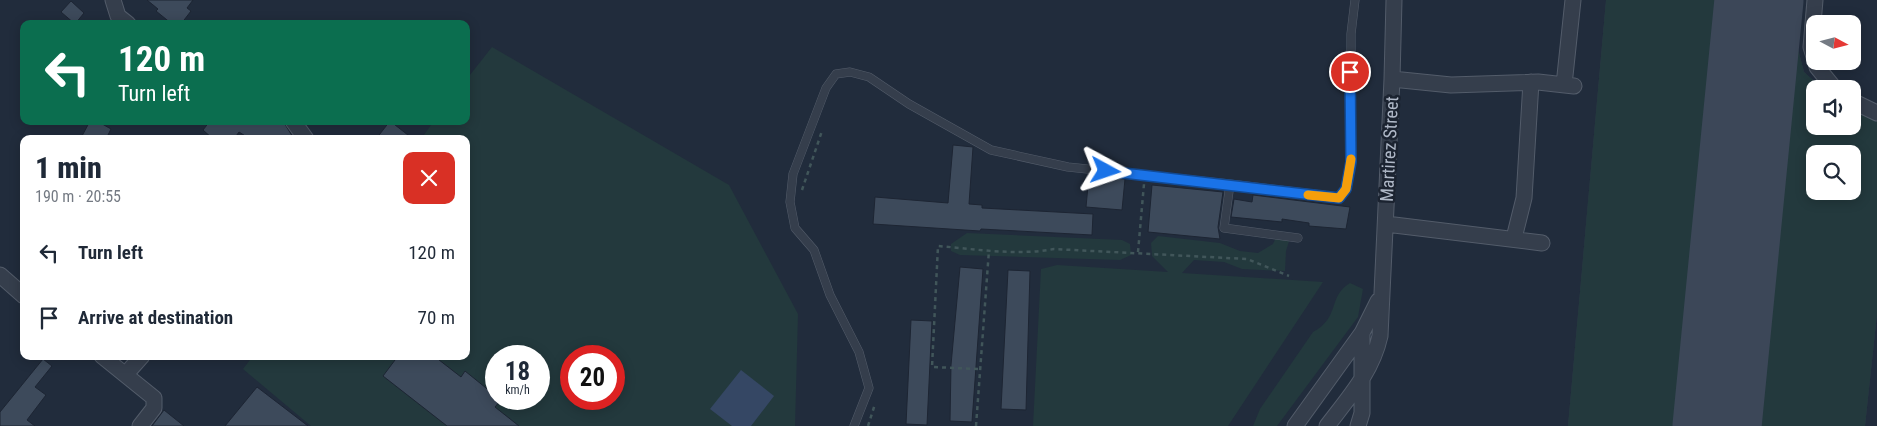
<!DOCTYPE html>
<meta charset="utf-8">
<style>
:root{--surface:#fff;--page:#f2f2f3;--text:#1f2937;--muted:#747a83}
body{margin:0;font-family:"Roboto Condensed",sans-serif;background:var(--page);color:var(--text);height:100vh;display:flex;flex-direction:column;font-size:19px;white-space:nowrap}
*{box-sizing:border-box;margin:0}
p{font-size:16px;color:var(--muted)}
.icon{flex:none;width:28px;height:28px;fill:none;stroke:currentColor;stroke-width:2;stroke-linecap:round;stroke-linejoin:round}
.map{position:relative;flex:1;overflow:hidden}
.sheet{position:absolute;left:20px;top:135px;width:450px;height:225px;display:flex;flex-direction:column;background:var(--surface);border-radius:10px;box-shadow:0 2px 12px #0003}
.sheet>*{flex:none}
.guide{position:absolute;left:20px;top:20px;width:450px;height:105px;border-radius:10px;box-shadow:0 2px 12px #0003;background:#0b6e4f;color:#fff;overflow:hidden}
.needle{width:32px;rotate:97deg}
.controls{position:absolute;left:1806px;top:15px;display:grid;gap:10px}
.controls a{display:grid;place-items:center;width:55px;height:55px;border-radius:10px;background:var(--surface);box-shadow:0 2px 12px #0003;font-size:25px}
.speed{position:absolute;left:485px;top:345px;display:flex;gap:10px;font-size:25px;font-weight:700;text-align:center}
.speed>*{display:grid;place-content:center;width:65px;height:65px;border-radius:50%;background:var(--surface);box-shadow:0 2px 12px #0003;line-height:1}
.speed small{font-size:12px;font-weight:400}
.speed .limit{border:8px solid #d22;background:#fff;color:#111}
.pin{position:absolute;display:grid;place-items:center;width:42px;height:42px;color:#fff;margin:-21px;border:2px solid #fff;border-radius:50%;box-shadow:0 1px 5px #0007}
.me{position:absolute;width:55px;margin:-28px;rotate:95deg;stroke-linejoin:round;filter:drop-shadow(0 0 4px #0008)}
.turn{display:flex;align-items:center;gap:18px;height:105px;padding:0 15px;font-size:22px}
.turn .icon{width:65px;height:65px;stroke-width:2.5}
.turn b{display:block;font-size:35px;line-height:42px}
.round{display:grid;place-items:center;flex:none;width:52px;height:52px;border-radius:10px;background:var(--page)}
.head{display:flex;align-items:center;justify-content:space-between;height:85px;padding:0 15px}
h1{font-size:30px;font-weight:800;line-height:38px}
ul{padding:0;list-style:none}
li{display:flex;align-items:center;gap:15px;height:65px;padding:0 15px}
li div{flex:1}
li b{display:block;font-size:19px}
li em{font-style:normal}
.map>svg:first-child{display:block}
</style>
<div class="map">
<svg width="1877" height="426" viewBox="0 0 1877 426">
<rect width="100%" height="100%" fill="#212c3c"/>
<!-- airport -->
<path fill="#2f3949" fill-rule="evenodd" d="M1606 0H1803L1798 49 1804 72 1823 89H1815V126H1852L1877 314 1865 426H1568ZM1815 154H1852V191H1815Z"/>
<!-- green -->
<path fill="#23393d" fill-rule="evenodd" d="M1606 0H1731L1688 426H1568Z
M1790 0H1803L1798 49 1804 72 1823 89H1815V126H1852L1853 105 1877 117V314L1865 426H1748ZM1815 154H1852V191H1815Z
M492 47 729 185 798 314 795 426H311L243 369 253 356H466V139H421L434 121H466V80ZM496 356H539V399H496ZM571 356H614V399H571Z
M967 233 1122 240 1130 244 1131 255 1120 260 960 255 951 251V244Z
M1278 233 1291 235 1286 251 1285 271 1242 269 1224 262 1194 260 1182 273 1323 282 1228 426H1033L1041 269 1057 265 1168 272 1152 256 1151 243 1158 236 1220 243 1240 251 1258 253 1273 244Z
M1350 283 1363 289 1358 317 1277 426H1253L1260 409 1313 332C1341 317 1327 297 1350 283Z"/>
<!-- water -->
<path fill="#354764" d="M741 370 774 396 751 426H732L710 409Z"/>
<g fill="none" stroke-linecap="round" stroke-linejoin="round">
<!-- runway -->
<path stroke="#3c4758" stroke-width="89" d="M1717 426 1759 0"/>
</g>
<!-- building -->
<path fill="#3d4a5b" stroke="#1d2533" d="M147 0H193L187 8 191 11 181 24H172L156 11 158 9Z
M71 1 84 13 75 24 61 12Z
M90 121H97L111 129 106 139H88L82 136Z
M210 121H283L294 139H250L239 132 234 139H213L203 130Z
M390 121 413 139H376Z
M953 145 973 147 969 204 982 205V208L1093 214 1092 235 981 229 980 231 873 224 875 197 948 203Z
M1089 175 1125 179 1122 210 1086 207Z
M1152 185 1223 192 1218 227 1220 239 1148 232Z
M1253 195 1350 207 1346 229 1309 226V223L1282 219V222L1231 217 1234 199 1252 202Z
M960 267 983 269 972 422 950 421 951 365Z
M1008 270 1030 271 1026 410 1001 409Z
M911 320 932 321 927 425 906 424Z
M398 356H434L461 377 465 371 496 396V399L501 400 495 407 519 426H447L383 376Z
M43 359 52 366 35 387 46 395 27 420 35 426H0V412Z
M257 387 308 426H225Z
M164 410 184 426H152Z"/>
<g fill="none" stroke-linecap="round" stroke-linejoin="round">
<!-- service casing -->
<g stroke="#535c6a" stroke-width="9">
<path id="service" d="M1298 238 1224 228 1230 184 1339 197 1347 189 1351 162V34L1355 0
M854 426 869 388 859 352 830 295 814 250 795 228 790 202 793 174 826 88 836 74 850 72 869 77 909 104 991 150 1068 167 1230 184"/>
</g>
<!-- minor casing -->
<g stroke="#535c6a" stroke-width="17">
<path id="minor" d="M113 0 118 16 128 24
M1815 60 1811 47 1815 0
M1816 61 1817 67 1835 89
M1392 79 1451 85 1538 82 1574 86
M1564 85 1573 0
M1852 101 1877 113
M293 121 306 139
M1386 224 1542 243
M1514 238 1524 198 1531 82
M0 275 24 296
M102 356 154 398V408L140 426
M126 374 142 356
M1295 426 1362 333 1378 301
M1327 426C1349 397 1372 372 1380 336L1392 79 1394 0
M1358 426 1362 413V333"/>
</g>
<!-- path -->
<path stroke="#41565a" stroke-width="2.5" stroke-dasharray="4 4" stroke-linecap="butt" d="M802 190 822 131
M1138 252 1144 184
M978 369 932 367 938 246C975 249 1017 256 1054 249L1247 259 1289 276
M868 426 875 404
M976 426 989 250"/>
<!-- service -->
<use href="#service" stroke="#353e4c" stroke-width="8"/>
<!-- minor -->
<use href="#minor" stroke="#353e4c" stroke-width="15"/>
</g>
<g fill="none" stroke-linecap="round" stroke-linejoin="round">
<!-- route casing -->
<g stroke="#114b97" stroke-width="12">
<path id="route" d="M1106 171 1339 198 1346 189 1351 162 1350 72"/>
</g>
<!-- route -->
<use href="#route" stroke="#1a73e8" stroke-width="9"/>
<!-- slow -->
<path stroke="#f59e0b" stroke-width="9" d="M1308 195 1339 198 1346 189 1351 159"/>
</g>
<g text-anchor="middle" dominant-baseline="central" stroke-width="5" stroke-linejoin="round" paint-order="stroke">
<!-- street labels -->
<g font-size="18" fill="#b0b9c8" stroke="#1b2330">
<text transform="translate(1389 149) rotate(-87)">Martirez Street</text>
</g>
</g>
</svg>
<div class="controls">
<a><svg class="needle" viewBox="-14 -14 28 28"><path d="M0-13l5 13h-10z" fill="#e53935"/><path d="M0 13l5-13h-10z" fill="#747a83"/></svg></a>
<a><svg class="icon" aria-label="sound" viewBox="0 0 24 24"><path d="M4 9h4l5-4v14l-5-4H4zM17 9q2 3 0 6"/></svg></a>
<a><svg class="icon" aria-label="search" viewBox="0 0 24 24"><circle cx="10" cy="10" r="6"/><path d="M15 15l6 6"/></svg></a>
</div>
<div class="speed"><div>18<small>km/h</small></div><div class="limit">20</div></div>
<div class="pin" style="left:1350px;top:72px;background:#d93025"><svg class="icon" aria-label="arrive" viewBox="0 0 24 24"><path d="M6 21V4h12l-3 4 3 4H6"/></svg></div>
<svg class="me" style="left:1106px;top:171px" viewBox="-20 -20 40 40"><path d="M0-17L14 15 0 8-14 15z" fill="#1a73e8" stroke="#fff" stroke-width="4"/></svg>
<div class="guide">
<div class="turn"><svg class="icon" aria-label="left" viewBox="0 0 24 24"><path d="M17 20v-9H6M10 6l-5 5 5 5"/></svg><div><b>120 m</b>Turn left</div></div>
</div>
<section class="sheet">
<div class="head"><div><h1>1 min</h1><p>190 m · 20:55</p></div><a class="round" style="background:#d93025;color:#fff"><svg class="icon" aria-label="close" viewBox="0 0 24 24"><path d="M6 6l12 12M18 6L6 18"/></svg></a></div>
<ul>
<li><svg class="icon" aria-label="left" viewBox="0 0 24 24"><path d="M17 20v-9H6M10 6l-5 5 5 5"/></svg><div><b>Turn left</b></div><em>120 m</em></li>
<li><svg class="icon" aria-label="arrive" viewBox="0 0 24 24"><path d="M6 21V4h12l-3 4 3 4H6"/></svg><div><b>Arrive at destination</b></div><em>70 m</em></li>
</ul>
</section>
</div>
